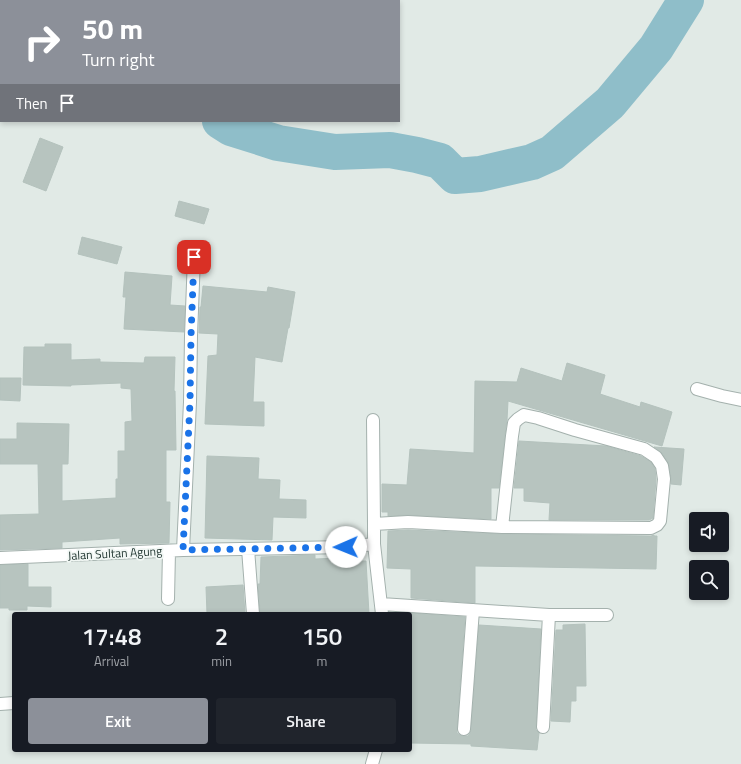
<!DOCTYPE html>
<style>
:root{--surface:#171b24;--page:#20242c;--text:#f1f3f6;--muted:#9ea1a6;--accent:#8c9099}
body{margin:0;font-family:"Titillium Web",sans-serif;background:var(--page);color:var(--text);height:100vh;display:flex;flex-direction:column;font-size:15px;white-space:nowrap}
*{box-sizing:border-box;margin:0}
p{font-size:13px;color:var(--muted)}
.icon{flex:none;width:22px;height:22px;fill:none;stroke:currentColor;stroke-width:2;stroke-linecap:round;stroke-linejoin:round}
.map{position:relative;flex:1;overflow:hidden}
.drawer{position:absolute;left:12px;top:612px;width:400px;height:140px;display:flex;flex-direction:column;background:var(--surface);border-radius:4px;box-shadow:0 2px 6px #0003}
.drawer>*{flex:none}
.banner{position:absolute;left:0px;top:0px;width:400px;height:122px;box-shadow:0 2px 6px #0003;background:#8c9099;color:#fff;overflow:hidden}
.controls{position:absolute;left:689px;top:512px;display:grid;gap:8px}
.controls a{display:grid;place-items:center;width:40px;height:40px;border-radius:4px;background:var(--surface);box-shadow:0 2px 6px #0003;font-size:20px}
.pin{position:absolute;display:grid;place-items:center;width:34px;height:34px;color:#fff;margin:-17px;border-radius:8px;box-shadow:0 2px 6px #0006}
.me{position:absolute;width:44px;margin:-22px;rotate:269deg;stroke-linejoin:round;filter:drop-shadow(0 0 3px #0008)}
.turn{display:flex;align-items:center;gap:14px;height:84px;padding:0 16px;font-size:18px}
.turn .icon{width:52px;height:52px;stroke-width:2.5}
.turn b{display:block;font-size:28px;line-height:34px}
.then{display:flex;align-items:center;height:38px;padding:0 16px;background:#0003;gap:8px;font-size:15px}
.eta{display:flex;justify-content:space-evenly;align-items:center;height:68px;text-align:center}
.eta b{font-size:24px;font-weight:600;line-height:28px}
.action{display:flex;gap:8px;margin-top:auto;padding:8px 16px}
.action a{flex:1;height:46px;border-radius:4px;background:var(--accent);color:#fff;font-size:16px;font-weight:600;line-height:46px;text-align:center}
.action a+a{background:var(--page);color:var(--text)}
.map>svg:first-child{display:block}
</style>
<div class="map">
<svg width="741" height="764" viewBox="0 0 741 764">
<rect width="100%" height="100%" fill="#e1eae6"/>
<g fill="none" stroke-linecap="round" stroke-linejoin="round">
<!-- river -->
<path stroke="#8fbec9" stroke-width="36" d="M0 13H1
M220 121 231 128 278 143 335 152 390 150 417 155 440 161 455 176 480 174 532 162 552 153 610 103 656 48 686 0"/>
</g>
<!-- building -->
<path fill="#b7c4bf" stroke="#b4c2bd" d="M40 138 63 147 46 191 23 182Z
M179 201 209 209 204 224 175 216Z
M82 237 122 247 117 264 78 254Z
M125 272 172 276 170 305 185 306 184 332 124 329 126 297H123Z
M203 286 267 292 268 287 295 292 289 328H288L282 362 255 357 253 402H264V426L205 424 208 356 217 355 218 334 199 333 200 307H201Z
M45 344H71V360L100 359V362L144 363 145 357H175L174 391H175L176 450H166V502H170L169 543 120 544V538L62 542V548L0 550V515L39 514 38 464H0V439H17V423L69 424 68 464H62V501L116 498V479H118V451H125V422L132 421 131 389 121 388V383L71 385V386L23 385 24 347H45Z
M567 363 605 375 600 394 640 407 641 402 672 412 662 446 508 401 507 420 505 435 499 488H491V519L408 515 388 516V512H382V484L407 485 410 449 474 453 475 381 517 382 521 368 562 381Z
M0 378H21L20 401 0 400Z
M519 441 606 446 641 456 651 462 655 469 656 479 653 518 649 520H549L550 503 524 501V488H514Z
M654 447 684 449 681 485 671 484V478L668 462 662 453Z
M207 456 259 458 258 479 280 480 279 499 306 500V518L273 517 272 540 205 538Z
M408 530 502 534 651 536 654 535V536H657L656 569 475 566V603L411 598V569L387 568 388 531Z
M315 555V559L339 558 340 562 366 561 369 614H297V612H260L258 584H260L261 557Z
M28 564V587H51V607L27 606V610H9V608H0V565Z
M243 585 245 614H207L206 587Z
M411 613 465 617 457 728V733L460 735 463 736H468L470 733 471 730 479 625 541 629 536 727V730L539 733 537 750 471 746V744L410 743Z
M585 624 586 686H576V701H571L570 722 551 721 556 630H563V625Z"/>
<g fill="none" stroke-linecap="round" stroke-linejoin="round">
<!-- street casing -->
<g stroke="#a4b1ad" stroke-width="14">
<path id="street" d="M697 389 722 396 741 400
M373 420 374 524
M248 549 253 614
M183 550 190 402 191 336 194 257
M0 558 183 550 346 547 374 544
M168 599 169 551
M381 604 549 615H607
M382 614 374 544V524L408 522 502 527 651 528 657 525 660 521 664 479 662 466 656 457 644 449 575 430 538 418 524 415 518 419 514 423 512 436 502 527
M0 704 14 703
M543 727 549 615
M464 729 473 610
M372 764 376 750"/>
</g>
<!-- street -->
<use href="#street" stroke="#fff" stroke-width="12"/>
</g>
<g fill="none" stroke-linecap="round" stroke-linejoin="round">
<!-- route -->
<path stroke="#1a73e8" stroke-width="7" stroke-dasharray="0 12.6" d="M194 257 191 336 190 402 183 550 346 547"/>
</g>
<g text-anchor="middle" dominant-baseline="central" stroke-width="3.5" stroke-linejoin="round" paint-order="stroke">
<!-- street labels -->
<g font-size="12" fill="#233833" stroke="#f1f7f4">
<text transform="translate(115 553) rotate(-3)">Jalan Sultan Agung</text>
</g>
</g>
</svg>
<div class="controls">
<a><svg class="icon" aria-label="sound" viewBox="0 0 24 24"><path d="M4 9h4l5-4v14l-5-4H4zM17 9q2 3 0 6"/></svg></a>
<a><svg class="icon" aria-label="search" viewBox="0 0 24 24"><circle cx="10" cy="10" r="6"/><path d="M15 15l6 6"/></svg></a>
</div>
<div class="pin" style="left:194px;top:257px;background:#d93025"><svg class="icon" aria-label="arrive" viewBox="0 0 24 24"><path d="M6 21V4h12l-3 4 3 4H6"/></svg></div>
<svg class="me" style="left:346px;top:547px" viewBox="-20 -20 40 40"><circle r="19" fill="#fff"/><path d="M0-13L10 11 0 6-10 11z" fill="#1a73e8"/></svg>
<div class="banner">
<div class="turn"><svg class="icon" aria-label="right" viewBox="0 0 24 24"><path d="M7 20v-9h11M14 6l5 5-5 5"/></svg><div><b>50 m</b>Turn right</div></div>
<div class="then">Then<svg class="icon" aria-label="arrive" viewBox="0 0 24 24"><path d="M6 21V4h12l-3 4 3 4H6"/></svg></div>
</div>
<section class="drawer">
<div class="eta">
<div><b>17:48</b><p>Arrival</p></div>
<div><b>2</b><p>min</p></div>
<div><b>150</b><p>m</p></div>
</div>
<div class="action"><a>Exit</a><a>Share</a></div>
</section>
</div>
